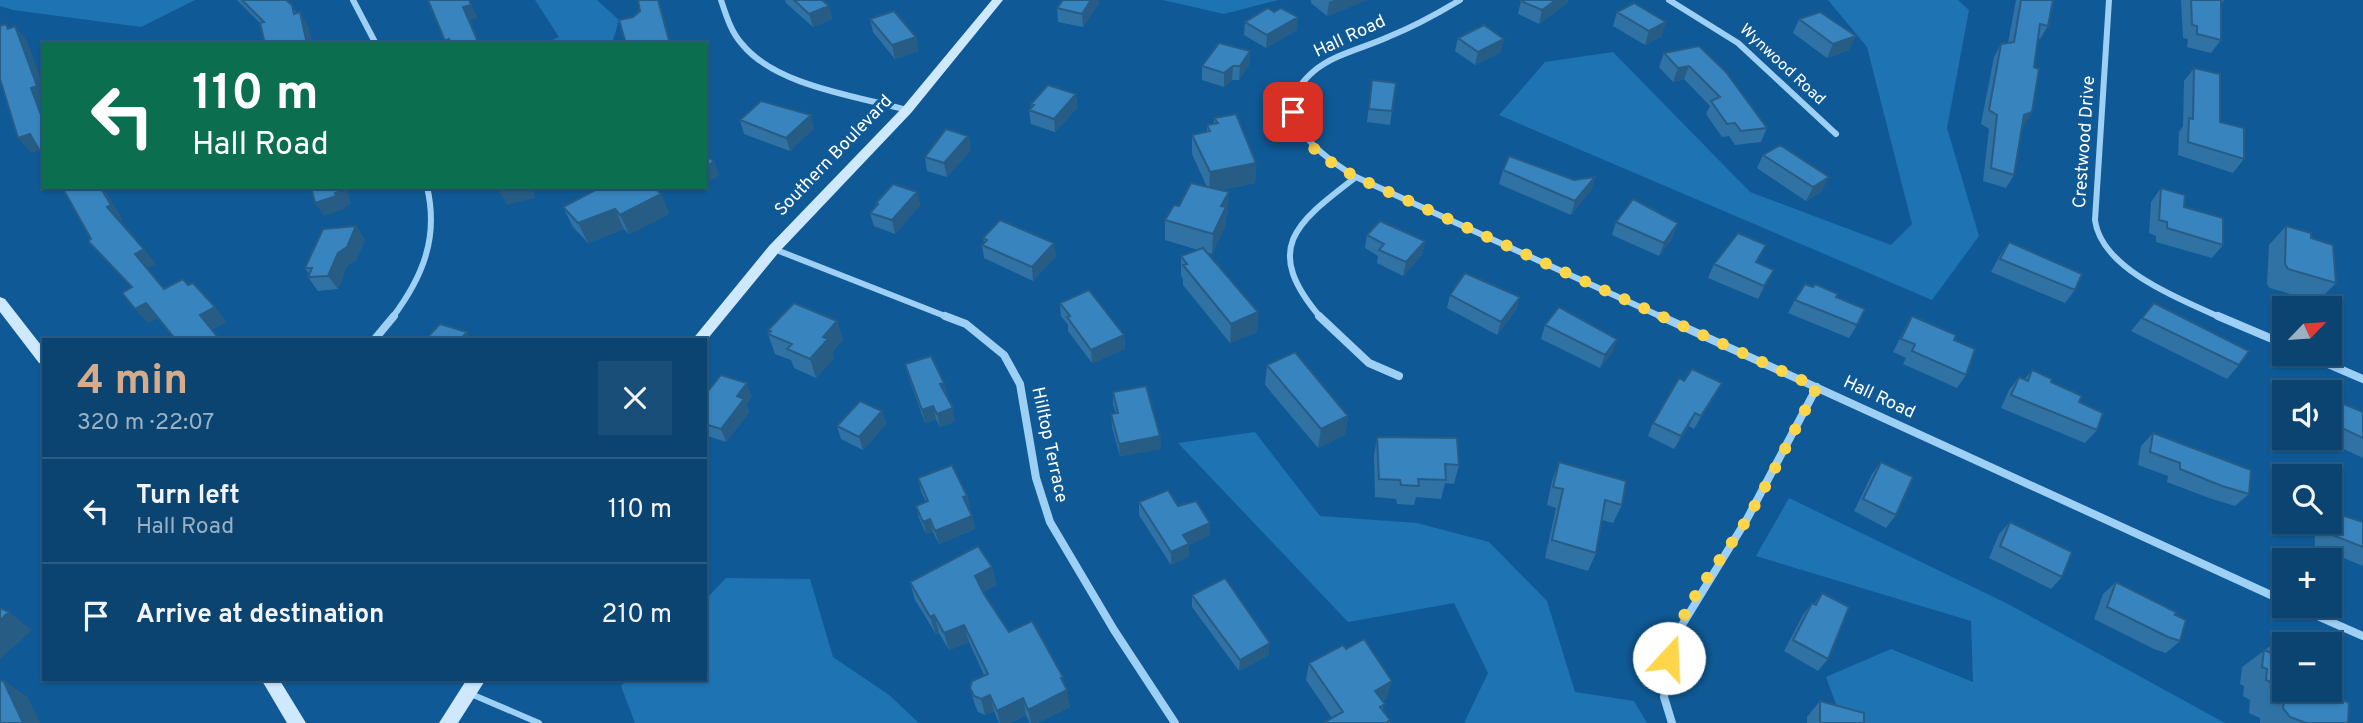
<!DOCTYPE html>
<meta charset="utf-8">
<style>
:root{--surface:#0b4470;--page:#194e78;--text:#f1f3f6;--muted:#9ab0c3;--line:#2b5c83;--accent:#d6ab8b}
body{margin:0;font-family:Overpass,sans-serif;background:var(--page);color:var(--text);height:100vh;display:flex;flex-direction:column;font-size:26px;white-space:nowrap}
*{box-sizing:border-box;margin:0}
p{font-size:23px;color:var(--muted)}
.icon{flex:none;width:38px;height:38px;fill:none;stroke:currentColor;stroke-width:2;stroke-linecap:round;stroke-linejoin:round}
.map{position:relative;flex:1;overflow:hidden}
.drawer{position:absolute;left:42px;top:338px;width:665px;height:343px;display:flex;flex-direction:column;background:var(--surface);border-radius:0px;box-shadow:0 2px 5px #0004,0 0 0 2px var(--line)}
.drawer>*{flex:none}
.guide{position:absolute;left:42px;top:42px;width:665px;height:147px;border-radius:0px;box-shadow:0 2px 5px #0004,0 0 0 2px var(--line);background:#0b6e4f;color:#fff;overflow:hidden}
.needle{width:46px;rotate:65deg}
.controls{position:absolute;left:2272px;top:296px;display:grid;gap:14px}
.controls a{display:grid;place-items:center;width:70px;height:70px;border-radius:0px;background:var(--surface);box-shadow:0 2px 5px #0004,0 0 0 2px var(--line);font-size:35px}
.pin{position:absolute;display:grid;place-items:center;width:60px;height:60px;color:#fff;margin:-30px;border-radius:14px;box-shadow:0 4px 10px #0006}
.me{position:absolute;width:77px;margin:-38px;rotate:20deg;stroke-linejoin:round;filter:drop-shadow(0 0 5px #0008)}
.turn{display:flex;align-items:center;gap:24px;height:147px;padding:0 35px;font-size:32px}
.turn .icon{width:91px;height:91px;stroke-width:2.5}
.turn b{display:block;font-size:49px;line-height:60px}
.round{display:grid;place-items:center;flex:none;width:74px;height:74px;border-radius:0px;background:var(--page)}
.overview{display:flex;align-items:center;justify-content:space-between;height:119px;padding:0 35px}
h1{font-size:42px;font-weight:700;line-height:52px;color:var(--accent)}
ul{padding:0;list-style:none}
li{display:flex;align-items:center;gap:21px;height:105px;padding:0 35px;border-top:2px solid var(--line)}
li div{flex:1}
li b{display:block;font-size:26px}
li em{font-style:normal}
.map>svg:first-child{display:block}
</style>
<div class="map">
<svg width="2363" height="723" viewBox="0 0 2363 723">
<rect width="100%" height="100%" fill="#0f5a96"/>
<!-- green -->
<path fill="#1e73b3" d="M0 0H195L141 27 13 10 0 6Z
M535 0H597L619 20 612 44H543L559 37Z
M1163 0H1278L1224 14Z
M1828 0H1958L1969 10 1947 128 1979 236 1932 300 1499 115 1545 62 1613 52 1750 192 1891 245 1912 224 1867 47Z
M1255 432 1320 516 1417 523 1489 542 1547 601 1575 692 1634 701 1647 723H1464L1488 673 1454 603 1348 622 1178 443Z
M1789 498 2008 604 2225 723H1843L1826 677 1891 649 1973 682 1971 621 1756 556Z
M726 578 810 579 833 657 889 695 919 723H635L621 686 628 679H705V600Z"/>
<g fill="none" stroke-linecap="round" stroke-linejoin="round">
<!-- service -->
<path stroke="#9ecff4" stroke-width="6" d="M471 694 539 723"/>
<!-- minor-far1 -->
<path stroke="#9ecff4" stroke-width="6" d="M353 0 376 44
M721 0C726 15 731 32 742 44 776 86 857 96 907 110
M1460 0C1437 14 1413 27 1388 37 1364 48 1334 54 1314 71 1264 113 1318 154 1356 177L1664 318
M1669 0 1738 43 1836 134
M2109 0 2095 220C2101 269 2181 300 2222 318
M774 249 950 318
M392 318C423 277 439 237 427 187
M1321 318C1261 248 1296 223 1356 177"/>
<!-- minor -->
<path stroke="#9ecff4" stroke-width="8" d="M945 316 966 324 1004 355 1020 384 1036 478 1050 522 1114 630 1175 723
M1319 316 1369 363 1399 376
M1660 316 2284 601
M2218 316 2284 344
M374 340 394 316
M2305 354 2363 379
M2295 606 2363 636
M1672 723 1664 697 1671 643 1747 519 1817 387"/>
<!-- secondary -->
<path fill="#cee8fd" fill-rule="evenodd" d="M992 0H1003L911 113 779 252 705 342V340H692L769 246 903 107Z
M0 297 5 299 44 349V364L39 363 0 312Z
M261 679H279L306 723H287Z
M467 679H486L458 723H439Z"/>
</g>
<!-- wall -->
<path fill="#3072a3" d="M237 0H286L308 26 312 44H265L260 23Z
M785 0H822L829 6 832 19 813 27 786 3Z
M1063 0H1099V3L1083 27 1058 22 1057 8Z
M1311 0H1367L1327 16 1311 3Z
M1522 0H1568L1567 3 1539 24 1518 14 1521 1Z
M2016 0H2053L2048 26 2040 39 2038 38 2034 67 2032 112 2023 126 2014 175 2006 188 1983 181 1989 129 1981 124 1994 57 2001 44 2008 43Z
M2181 0H2224L2221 4V40L2211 53 2187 47 2188 39 2183 38Z
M1274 12 1297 30 1266 48 1244 35 1245 22Z
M1617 12 1662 36 1645 45 1613 26Z
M870 19 916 37 918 51 895 59 873 32Z
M1799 19 1849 50 1827 58 1793 33Z
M1458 38 1501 52 1475 65 1455 51Z
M1699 46 1767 128 1761 142 1735 145 1729 136 1722 137 1706 114 1710 106 1684 79 1673 82 1659 67 1664 53Z
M1250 51 1249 65 1239 80H1232L1224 87 1202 80V66Z
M2194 68 2220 122 2244 159 2233 173 2178 155 2179 132 2183 126 2184 81Z
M1372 80 1396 83 1390 125 1367 122Z
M1076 94 1077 108 1055 132 1031 124 1029 110 1031 108V104Z
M1214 118 1256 163 1255 183 1220 190 1228 212 1226 217 1225 227 1212 254 1207 252 1258 312 1257 332 1230 343 1183 285V279L1181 276V256L1198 250 1165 240V220L1179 206 1207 187 1192 154V135L1207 132V125L1214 124Z
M740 120 814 128 790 151 744 134Z
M968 136 971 150 947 177 927 171 925 157Z
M1763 155 1822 191 1806 201 1757 168Z
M1503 170 1574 180 1595 177 1591 190 1571 215 1499 184Z
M600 187H654L661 194 669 214 629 234 624 229 588 243 573 227 563 207 600 188Z
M2161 188 2184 207 2223 245 2212 258 2156 242V236L2149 233 2151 202Z
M917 192 920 205 895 234 874 226 870 213 876 206V203Z
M1616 222 1673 237 1659 256 1612 235Z
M356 226 365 240 356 260 347 266 338 289 318 291 308 277 309 274 305 268Z
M2286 226 2311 238 2336 283 2317 302 2270 288 2267 284 2269 245Z
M1367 235 1425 241 1422 255 1403 276 1377 263 1378 256 1365 248Z
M983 238 1056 256 1033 281 984 258 982 245 984 243Z
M2009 242 2075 290 2065 303 1991 272 2000 255Z
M1766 245 1757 262 1774 270 1758 299 1708 278 1714 264Z
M1450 295 1520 297 1516 310 1497 335 1447 308Z
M1795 300 1857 325 1849 338 1788 313Z
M1060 303 1124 335 1125 349 1092 363 1068 331V325L1061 316Z
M2154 303 2239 365 2227 379 2131 331Z
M1912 316 1954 340 1966 375 1957 388 1903 364 1906 358 1893 352 1904 330Z
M837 321 843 340 832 352 834 358 816 378 794 368 791 360 775 354 768 334 769 333 768 330Z
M1545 325 1617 339 1612 353 1600 368 1541 339Z
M905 364 944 383 947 396 955 421 940 427 936 419 925 423 909 378Z
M1267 365 1348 416 1345 435 1318 448 1265 385Z
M2032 370 2079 402 2097 430 2085 443 2001 408 2009 390 2019 377 2025 379Z
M1684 381 1722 383 1715 396 1694 429 1689 426 1674 449 1648 436 1653 423Z
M1113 392 1160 436 1161 449 1120 456 1112 427 1111 414 1116 413 1113 405Z
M705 395 752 397 746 404 749 412 726 442 705 435Z
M2334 400 2363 412V458L2320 438H2329V404Z
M882 411 886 424 863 450 841 439 837 426Z
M2153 433 2249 494 2235 506 2209 498 2167 482 2168 476 2138 465 2141 446Z
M1377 437 1459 465 1454 484 1445 483 1441 499 1416 497 1414 505 1397 504 1396 499 1375 497 1374 456Z
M1559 462 1622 505 1613 523 1602 520 1596 553 1588 571 1545 558 1556 508 1547 505 1552 481Z
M1881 462 1896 515 1886 528 1854 511 1872 474Z
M918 478 967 496 970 509H969L972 516 975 529 939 544 933 532 926 534 919 518 916 506 926 502 921 491Z
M1139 502 1178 506 1210 523V535L1189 545V556L1171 565 1139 515Z
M2010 522 2062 577 2051 589 1989 558 1999 534Z
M2317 522H2363V566L2315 546 2314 524Z
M992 567 996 585 983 592 1009 632 1065 685 1070 707 1037 723H1030L1026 715 1010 723H999L994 711 985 715 978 712 975 705 970 688 984 675 969 642 949 650 939 633 936 634 915 600 910 582Z
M2116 582 2175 615 2180 641 2166 653 2154 649 2094 619 2103 594Z
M1822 593 1828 659 1818 671 1784 651 1803 615 1812 603 1814 604Z
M1192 595 1269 655 1239 671 1192 607Z
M2277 641 2341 699 2348 723H2260V718L2249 713 2250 700 2243 696 2244 686 2240 684 2242 667Z
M1309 663 1387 698 1383 701V711L1390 720V723H1323L1332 718 1306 680Z
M1820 701 1864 723H1807V717Z"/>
<!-- shaded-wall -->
<path fill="#275c85" d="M658 0 662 9 671 44H670Z
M1091 0H1099V3L1083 27 1082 14Z
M1334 0H1367L1327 16 1329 2Z
M1556 0H1568L1567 3 1539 24 1542 10Z
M471 5 478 18 470 20 480 44 463 7Z
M829 6 832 19 813 27 809 14Z
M300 12 308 26 312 44H307Z
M1298 17 1297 30 1266 48 1267 35Z
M1666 22 1662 36 1645 45 1649 31Z
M15 26 27 41 44 87V123L31 88Z
M1856 36 1849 50 1827 58 1833 44Z
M916 37 918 51 895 59 892 45Z
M1504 39 1501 52 1475 65 1478 52Z
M1250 51 1249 65 1239 80 1240 66Z
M1233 66 1232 80 1224 87V73Z
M1689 66 1684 79 1673 82 1678 68Z
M1076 94 1077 108 1055 132 1054 119Z
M2032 112 2024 125 2016 129 2024 115Z
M811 115 814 128 790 151 786 138Z
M30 134 42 149 31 153 18 138Z
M968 136 971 150 947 177 944 163Z
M714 161 719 175 705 185V168Z
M1256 163 1255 183 1209 192 1210 172Z
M1595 177 1591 190 1571 215 1575 201Z
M1829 177 1822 191 1806 201 1813 187Z
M100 187H103L123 220 119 222 107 207Z
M341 187H349L347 189 351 204 344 207 345 209 324 216 315 203 335 193Z
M518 187H533L535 198 507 205 500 192Z
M917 192 920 205 895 234 892 220Z
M1229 192 1228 212 1226 217 1225 227 1212 254 1213 234 1221 206Z
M661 194 669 214 629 234 620 215Z
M615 209 624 229 588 243 578 223Z
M1678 223 1673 237 1659 256 1664 243Z
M356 226 365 240 356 260 347 266 338 289 328 276 338 253Z
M1425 241 1422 255 1403 276 1406 262Z
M1054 243 1056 256 1033 281 1032 267Z
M144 249 156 264 147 269 135 254Z
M1774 270 1768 283 1758 299 1764 286Z
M1520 297 1516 310 1497 335 1501 322Z
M146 303 159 318 148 323 135 309Z
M215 307 227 322 212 330 200 315Z
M1258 312 1257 332 1230 343 1231 324Z
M837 321 843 340 832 352 834 358 816 378 810 359 823 337Z
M467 332 472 340H460Z
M1124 335 1125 349 1092 363 1091 350Z
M1617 339 1612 353 1600 368 1605 355Z
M747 383 752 397 746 404 749 412 726 442 721 429 737 396Z
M944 383 947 396 940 384Z
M1722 383 1715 396 1694 429 1701 416Z
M933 406 936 419 925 423 922 410Z
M953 408 955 421 940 427 937 414Z
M882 411 886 424 863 450 859 437Z
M1695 413 1689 426 1674 449 1681 436Z
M1348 416 1345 435 1318 448 1321 429Z
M1160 436 1161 449 1120 456 1119 444Z
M967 496 970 509 966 510 963 497Z
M705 510 709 518 705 524Z
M972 516 975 529 939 544 935 531Z
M930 519 933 532 926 534 923 522Z
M1210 523V535L1189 545V556L1171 565V552L1183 535Z
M992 567 996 585 979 594 975 576Z
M9 612 32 630 0 659V620Z
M934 615 939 633 936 634 930 617Z
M964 625 969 642 949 650 944 633Z
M1270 643 1269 655 1239 671 1240 660Z
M1063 677 1066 691 1067 690 1070 707 1037 723H1031L1028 710Z
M3 680 28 697 40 723H23Z
M1392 681 1387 698 1371 707 1375 691Z
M990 695 994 711 985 715 981 699Z
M1023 698 1026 715 1010 723H1000L997 711Z"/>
<!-- building -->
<path fill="#3884be" stroke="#275c85" stroke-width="2" d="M242 0H286L292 5 294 14 300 12 307 44H265L260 23 264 22Z
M428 0H469L471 5 463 7 479 44H451L449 39 445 41Z
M638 0H658L670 44H626L619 20 633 17 640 11Z
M794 0H822L829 6 809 14Z
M1063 0H1091L1082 14 1057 8Z
M1522 0H1556L1542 10 1521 1Z
M2021 0H2053L2048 26 2040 24 2034 67 2039 69 2032 112 2024 115 2014 175 1991 168 1997 115 1989 110 2001 44 2014 42Z
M2191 0H2221V40L2197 34V26L2192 25Z
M1634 3 1666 22 1649 31 1617 12Z
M1268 8 1274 12 1281 8 1298 17 1267 35 1245 22Z
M894 11 916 37 892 45 870 19Z
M1820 12 1856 36 1833 44 1799 19Z
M6 24 8 29 15 26 37 86 31 88 44 123V158L30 134 18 138 0 79V26Z
M1484 25 1504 39 1478 52 1458 38Z
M1219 43 1250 51 1240 66H1233L1224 73 1202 66Z
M1699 46 1726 72 1767 128 1741 131 1735 123 1727 124 1711 101 1720 97 1689 66 1678 68 1664 53Z
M2194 68 2220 74V122L2244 128V159L2188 142 2189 118 2193 119Z
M1372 80 1396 83 1392 111 1369 109Z
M1048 85 1076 94 1054 119 1029 110 1034 105 1031 104Z
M761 101 811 115 786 138 740 120Z
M1236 114 1256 163 1210 172 1192 135 1210 131 1207 125 1218 123 1214 118Z
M946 129 968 136 944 163 925 157Z
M1780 145 1829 177 1813 187 1763 155Z
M705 156 714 161 705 168Z
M1509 156 1574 180 1595 177 1575 201 1503 170Z
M1191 183 1229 192 1221 206 1226 207 1213 234 1165 220 1174 205 1179 206Z
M893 184 917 192 892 220 870 213 878 204 876 203Z
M62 187H100L111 205 107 207 144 249 135 254 164 289 183 279 188 285 193 283 215 307 200 315 220 340H176L146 303 135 309 122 293 132 287 88 241 91 239Z
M311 187H341L342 191 335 193 336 196 315 203Z
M499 187H518L500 192Z
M601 187H654L661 194 620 215 615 209 578 223 563 207Z
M2161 188 2185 195 2184 207 2223 218V245L2167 228V222L2159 220Z
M1633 199 1678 223 1664 243 1616 222Z
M1000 220 1054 243 1032 267 982 245 987 240 983 238Z
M1380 221 1425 241 1406 262 1379 250 1384 244 1367 235Z
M356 226 347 247 338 253 328 276 308 277 312 268H305L323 229Z
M2286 226 2311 233V238L2333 245 2336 283 2288 269 2285 264Z
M1738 233 1766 245 1756 262 1774 270 1764 286 1714 264Z
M2009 242 2082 274 2075 290 2000 259Z
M1203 248 1258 312 1231 324 1183 265 1187 264 1181 256Z
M1465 273 1520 297 1501 322 1450 295Z
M1805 284 1813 287 1815 284 1838 294 1836 297 1865 309 1857 325 1795 300Z
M1089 290 1124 335 1091 350 1067 317 1070 316 1060 303Z
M794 303 837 321 823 337 828 339 810 359 787 349 792 344 768 334 771 331 768 330Z
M2154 303 2249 351 2239 365 2142 318Z
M1559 307 1617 339 1605 355 1545 325Z
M1912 316 1956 335 1954 340 1975 349 1966 375 1912 351 1915 344 1901 339Z
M440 324 467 332 460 340H425Z
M1295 352 1348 416 1321 429 1267 365Z
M931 356 944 383 940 384 953 408 937 414 933 406 922 410 905 364Z
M1692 369 1722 383 1701 416 1695 413 1681 436 1653 423 1679 378 1684 381Z
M2032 370 2052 379 2051 382 2082 396 2079 402 2103 413 2097 430 2011 395 2019 377 2028 381Z
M721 375 747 383 737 396 744 399 721 429 705 424V395Z
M1146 386 1160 436 1119 444 1111 414 1118 413 1113 392Z
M2334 400 2363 412V438L2329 422V411Z
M860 401 882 411 859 437 837 426Z
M2153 433 2251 470 2249 494 2222 486 2180 469V463L2150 452Z
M1377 437 1457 438 1459 465 1445 464 1446 480 1418 479 1419 486 1401 485 1400 480 1379 479Z
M1559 462 1626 481 1622 505 1605 500 1596 553 1552 540 1563 489 1553 487Z
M1881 462 1913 477 1896 515 1863 499Z
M952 465 967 496 963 497 972 516 935 531 930 519 923 522 916 506 928 501 918 478Z
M1168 490 1178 506 1196 501 1210 523 1183 535 1189 544 1171 552 1139 502Z
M2329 511 2363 522V547L2330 534Z
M2010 522 2072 552 2062 577 2000 546Z
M978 546 992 567 975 576 984 594 1009 632 1032 621 1063 677 1061 678 1067 690 1028 710 1023 698 997 711 990 695 981 699 974 696 970 688 972 681 988 674 964 625 944 633 934 615 930 617 910 582Z
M1225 578 1270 643 1240 660 1192 595Z
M2116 582 2176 612 2175 615 2186 620 2180 641 2168 637 2107 607Z
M1822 593 1849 607 1828 659 1793 640 1812 603 1816 605Z
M0 608 9 612 0 620Z
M1364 639 1392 681 1375 691 1385 704 1380 707 1390 720 1386 723H1323L1343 712 1309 663 1343 645 1346 649Z
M2277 641 2286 644H2284V690H2329V671L2342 687 2341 699 2349 703 2348 723H2306L2290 717 2283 708 2284 702 2272 696 2273 683 2266 680 2267 669 2262 667 2264 650 2276 655Z
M3 680 23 723H0V682Z
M1820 701 1864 713V723H1820Z"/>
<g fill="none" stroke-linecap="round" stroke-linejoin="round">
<!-- route -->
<path stroke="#ffd54a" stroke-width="12" stroke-dasharray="0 21.6" d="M1293 112C1298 143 1330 163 1356 177L1817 387C1794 431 1772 476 1747 519 1721 563 1678 607 1669 658"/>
</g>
<g text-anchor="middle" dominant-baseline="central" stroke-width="6" stroke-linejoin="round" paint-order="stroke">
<!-- far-street labels -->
<g font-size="16" fill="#fff" stroke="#0f5a96">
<text transform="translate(1782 65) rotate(43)">Wynwood Road</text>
</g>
<!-- street labels -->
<g font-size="18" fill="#fff" stroke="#0f5a96">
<text transform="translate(1350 37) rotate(-25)">Hall Road</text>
<text transform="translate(2085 142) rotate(-86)">Crestwood Drive</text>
<text transform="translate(834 156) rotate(-46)">Southern Boulevard</text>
<text transform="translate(1879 398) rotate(25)">Hall Road</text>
<text transform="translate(1049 445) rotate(78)">Hilltop Terrace</text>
</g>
</g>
</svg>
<div class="controls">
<a><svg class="needle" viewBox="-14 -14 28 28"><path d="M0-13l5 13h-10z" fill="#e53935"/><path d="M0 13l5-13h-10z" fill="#9ab0c3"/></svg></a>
<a><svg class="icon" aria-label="sound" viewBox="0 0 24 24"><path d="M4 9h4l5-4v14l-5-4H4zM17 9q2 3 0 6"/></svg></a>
<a><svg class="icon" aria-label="search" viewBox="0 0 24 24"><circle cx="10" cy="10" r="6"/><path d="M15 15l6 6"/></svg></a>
<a>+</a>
<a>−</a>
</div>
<div class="pin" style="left:1293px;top:112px;background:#d93025"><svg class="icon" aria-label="arrive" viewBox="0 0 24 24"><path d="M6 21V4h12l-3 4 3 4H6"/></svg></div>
<svg class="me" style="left:1669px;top:658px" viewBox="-20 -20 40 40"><circle r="19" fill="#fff"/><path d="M0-13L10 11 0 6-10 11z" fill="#ffd54a"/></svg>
<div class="guide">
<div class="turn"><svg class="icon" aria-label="left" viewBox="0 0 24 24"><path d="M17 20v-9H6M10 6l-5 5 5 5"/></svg><div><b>110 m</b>Hall Road</div></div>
</div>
<section class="drawer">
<div class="overview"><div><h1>4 min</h1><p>320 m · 22:07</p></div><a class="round"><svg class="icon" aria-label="close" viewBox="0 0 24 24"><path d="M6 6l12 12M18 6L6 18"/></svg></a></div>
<ul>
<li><svg class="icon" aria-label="left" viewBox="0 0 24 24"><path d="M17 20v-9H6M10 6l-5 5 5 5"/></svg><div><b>Turn left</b><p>Hall Road</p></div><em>110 m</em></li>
<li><svg class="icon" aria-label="arrive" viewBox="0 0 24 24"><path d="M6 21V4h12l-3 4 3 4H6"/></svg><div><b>Arrive at destination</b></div><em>210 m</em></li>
</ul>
</section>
</div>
